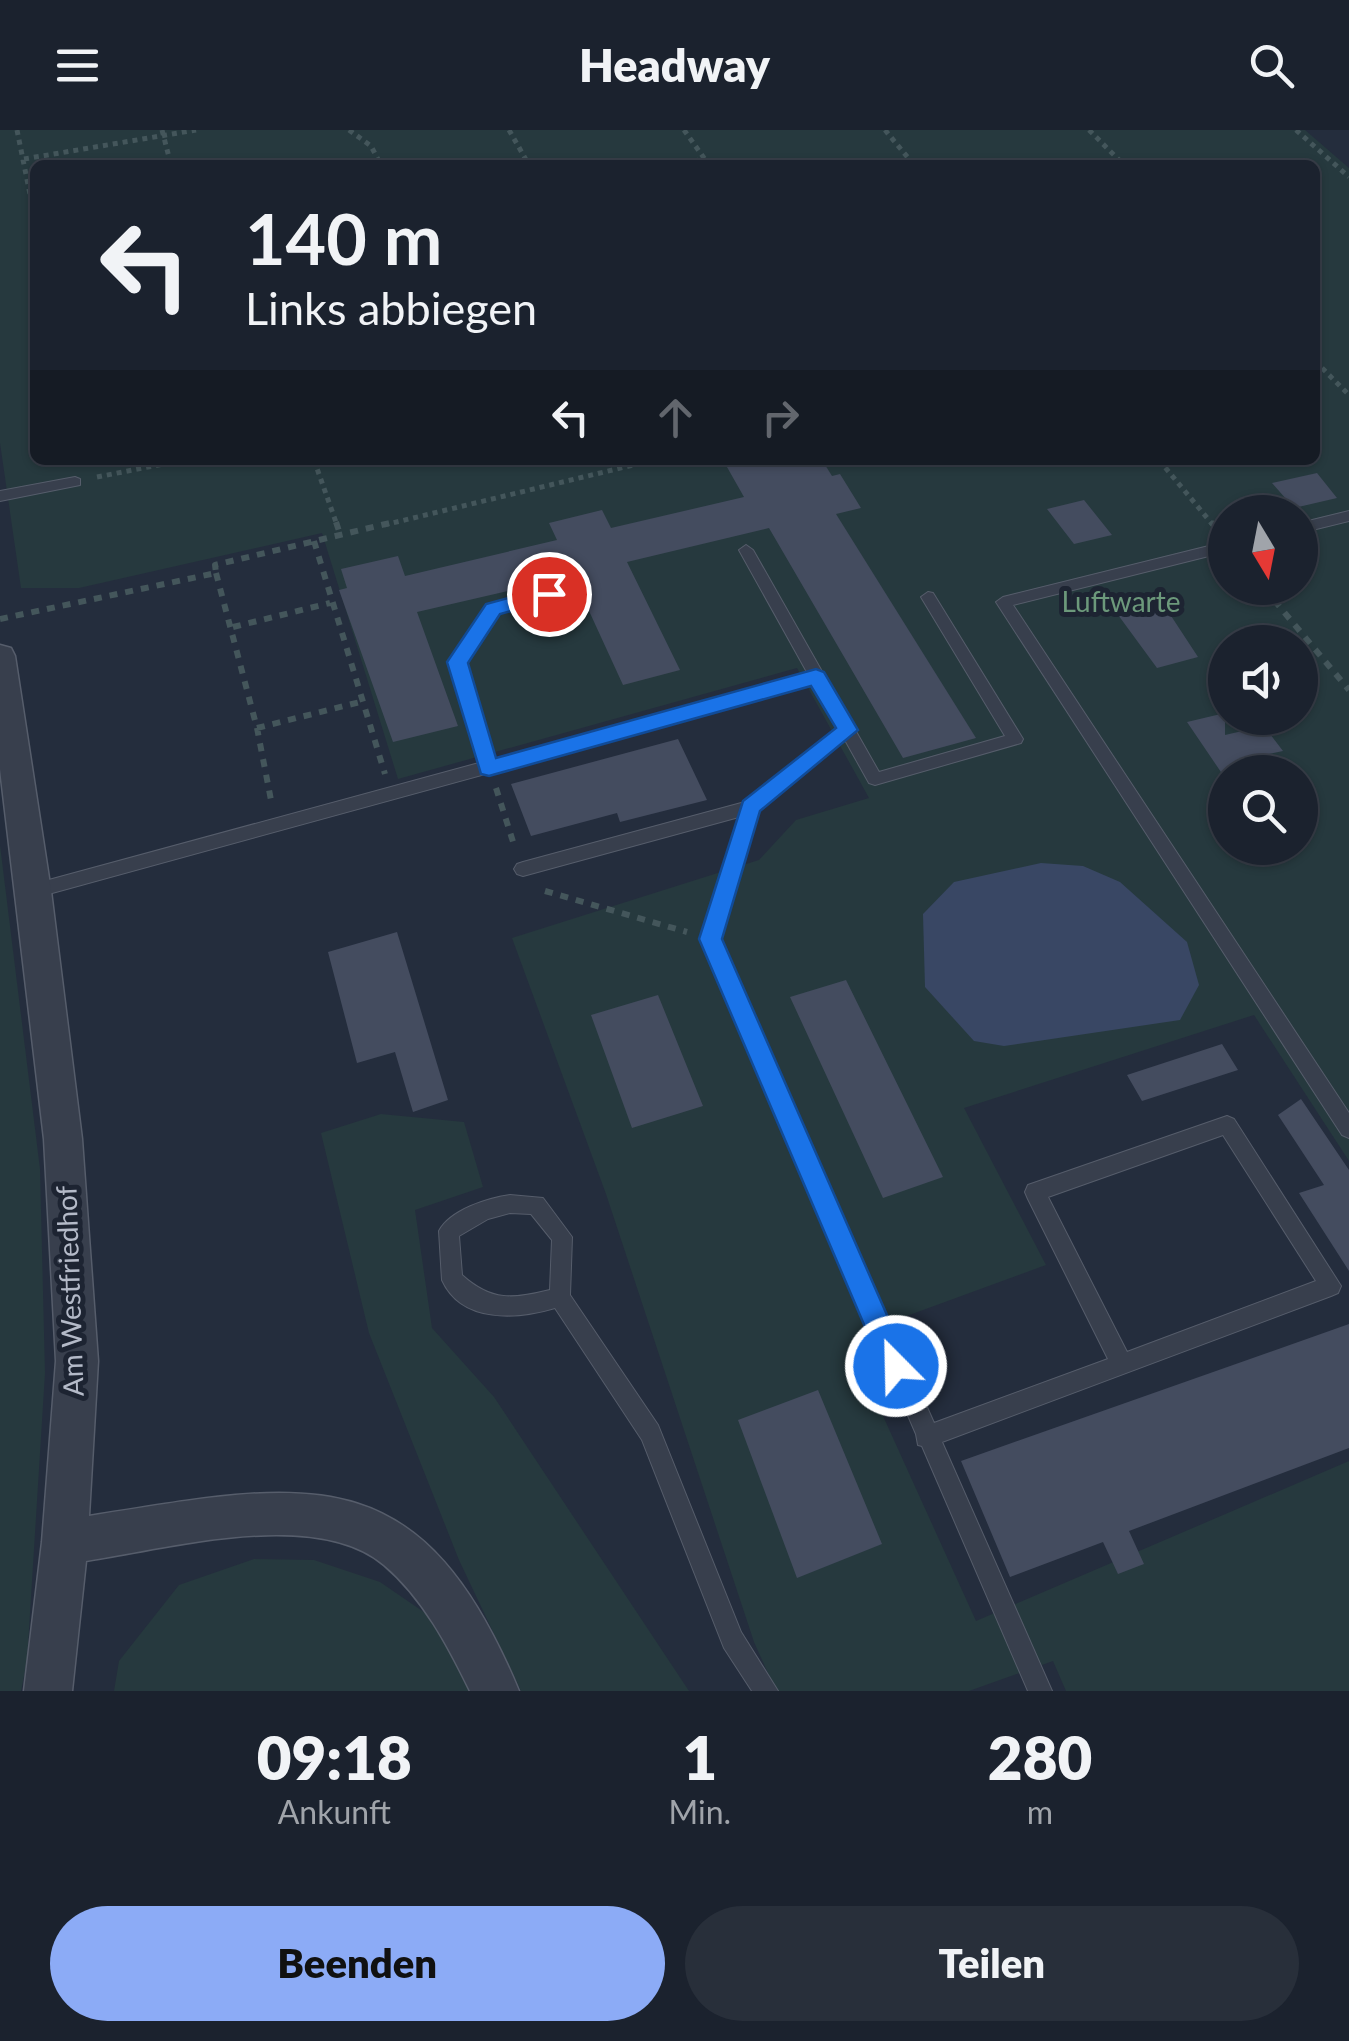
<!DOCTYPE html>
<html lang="de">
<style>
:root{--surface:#1b222e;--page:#282f3a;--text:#f1f3f6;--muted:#a0a4aa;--line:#393f4a;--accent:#8cabf6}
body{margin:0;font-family:Lato,sans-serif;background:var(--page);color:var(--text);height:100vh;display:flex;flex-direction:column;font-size:38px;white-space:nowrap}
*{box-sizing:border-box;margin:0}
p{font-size:32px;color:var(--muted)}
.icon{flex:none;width:55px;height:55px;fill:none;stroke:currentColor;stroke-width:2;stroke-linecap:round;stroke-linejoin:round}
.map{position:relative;height:1561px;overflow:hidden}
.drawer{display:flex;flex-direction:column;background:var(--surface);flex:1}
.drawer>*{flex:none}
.hud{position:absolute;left:30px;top:30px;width:1290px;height:305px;border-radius:15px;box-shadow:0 2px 8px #0004,0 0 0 2px var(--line);background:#1b222e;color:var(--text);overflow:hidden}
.needle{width:65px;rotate:170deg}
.controls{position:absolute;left:1208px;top:365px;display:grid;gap:20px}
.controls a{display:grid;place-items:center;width:110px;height:110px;border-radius:50%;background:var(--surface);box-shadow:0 2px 8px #0004,0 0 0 2px var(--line);font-size:50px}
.pin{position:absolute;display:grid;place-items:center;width:85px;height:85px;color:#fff;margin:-42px;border:5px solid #fff;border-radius:50%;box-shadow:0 2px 10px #0007}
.me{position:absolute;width:110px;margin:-55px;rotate:337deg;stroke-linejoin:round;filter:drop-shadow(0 0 8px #0008)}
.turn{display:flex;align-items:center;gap:35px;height:210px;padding:0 50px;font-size:45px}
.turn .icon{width:130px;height:130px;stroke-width:2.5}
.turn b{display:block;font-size:70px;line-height:85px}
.lanes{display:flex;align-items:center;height:95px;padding:0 50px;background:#0003;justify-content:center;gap:50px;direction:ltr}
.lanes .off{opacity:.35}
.eta{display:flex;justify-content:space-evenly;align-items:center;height:170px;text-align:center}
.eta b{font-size:60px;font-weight:800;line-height:70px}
.button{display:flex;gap:20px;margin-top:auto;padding:20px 50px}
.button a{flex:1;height:115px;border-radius:60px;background:var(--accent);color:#111;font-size:40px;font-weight:800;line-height:115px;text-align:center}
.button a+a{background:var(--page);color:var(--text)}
header{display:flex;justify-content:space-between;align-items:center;height:130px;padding:0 50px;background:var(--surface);font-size:45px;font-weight:800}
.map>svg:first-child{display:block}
</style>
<header><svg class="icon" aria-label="menu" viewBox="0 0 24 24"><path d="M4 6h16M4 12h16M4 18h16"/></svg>Headway<svg class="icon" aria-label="search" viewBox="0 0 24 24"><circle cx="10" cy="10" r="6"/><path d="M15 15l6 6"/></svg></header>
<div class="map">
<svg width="1349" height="1561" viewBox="0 0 1349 1561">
<rect width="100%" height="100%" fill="#242d3d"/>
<!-- green -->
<path fill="#26393e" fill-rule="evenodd" d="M0 0H1305L1349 38V1031L1254 885 964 978 1046 1135 863 1202 854 1222 976 1491 1349 1331V1561H1066L1053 1531 969 1561H776L754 1512 606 1064 512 808 759 730 796 690 869 668 797 538 398 649 322 403 79 458H21L0 313ZM35 35H1315V330H35ZM1225 382H1300V458H1225ZM1225 512H1300V588H1225ZM1225 642H1300V718H1225Z
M0 715 40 1039 45 1243 27 1531 21 1561H0Z
M381 984 464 992 483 1057 415 1080 432 1198 494 1267 689 1561H521L459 1430 369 1203 321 1003Z
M254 1429 314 1430 380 1452 434 1489 476 1561H114L119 1531 179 1455Z"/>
<!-- water -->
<path fill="#394764" d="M1041 733 1083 736 1120 752 1187 812 1199 855 1180 890 1004 916 974 911 925 857 923 784 954 752Z"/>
<!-- building -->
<path fill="#444c5f" d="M723 330H822L832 346 840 344 861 378 836 384 976 608 903 628 769 398 627 432 680 540 623 555 573 446 417 482 458 596 393 612 339 460 347 458 341 439 398 426 405 446 557 410 549 393 602 380 611 398 744 367Z
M1317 343 1337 368 1294 378 1272 353Z
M1084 370 1112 405 1074 414 1047 379Z
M1158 466 1198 527 1157 538 1113 478Z
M1225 583V605L1264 596 1283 621 1269 624 1284 642H1225V648L1187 592Z
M678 609 707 670 620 692 617 683 531 706 511 654Z
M397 802 448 970 413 982 395 922 357 933 328 822Z
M846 850 943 1047 883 1068 790 867Z
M658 865 703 976 632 998 591 885Z
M1222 914 1238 940 1142 971 1127 945Z
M1301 969 1349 1040V1141L1299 1063 1324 1055 1278 985Z
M1349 1194V1318L1129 1401 1144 1434 1118 1444 1103 1412 1010 1447 961 1331Z
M818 1260 882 1414 797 1448 738 1290Z"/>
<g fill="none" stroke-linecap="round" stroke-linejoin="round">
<!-- lane casing -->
<g stroke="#565d6b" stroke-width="2">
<path id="lane" d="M75 347 80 349V355L0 371V361Z
M1349 381V391L1300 403V393Z
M1225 412V422L1013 475 1349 983V1008L1342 1005 996 472 1003 467Z
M746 415 753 420 879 642 1005 606 921 467 928 462 933 463 1023 609 1021 613 875 655 869 653 845 610 757 680 720 809 934 1293 1108 1229 1028 1069 1025 1062 1028 1055 1227 986 1234 989 1341 1156 1338 1163 1331 1166 942 1312 1052 1561H1028L922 1316 918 1315 916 1304 702 809 739 687 523 746 517 744 514 739 517 734 523 732 745 672 838 598 813 554 34 768 28 766 25 761 28 756 34 754 479 633 450 533 488 475 493 474 549 459 556 464 554 468 498 483 466 533 494 629 808 544 739 420ZM1223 1005 1316 1151 1127 1222 1048 1067Z
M510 1065 543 1068 572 1107 570 1165 658 1295 741 1502 778 1561H752L724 1518 642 1310 555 1178C518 1189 462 1194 442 1150L439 1101C450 1080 488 1068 510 1065ZM510 1083 531 1084 552 1110 550 1160C513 1169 492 1172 462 1145L459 1106 488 1089Z"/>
</g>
<!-- street casing -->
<g stroke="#565d6b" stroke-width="3">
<path id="street" d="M0 515 11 518 15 526 51 761 82 1009 98 1231 89 1386C309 1351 420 1323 519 1561H470C448 1516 423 1468 384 1435 315 1377 167 1419 86 1431L72 1561H24L42 1412 56 1231 44 1009 0 639Z"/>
</g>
<!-- path-far1 -->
<path stroke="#44565b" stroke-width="5" stroke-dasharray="5 5" stroke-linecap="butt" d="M17 0 35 89
M162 0 171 35
M349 0 371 16 381 35
M509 0 529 35
M684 0 709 35
M885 0 914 35
M1089 0 1124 35
M1296 0 1349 47
M24 29 196 0
M674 35 705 29
M1315 231 1349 265
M314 330 337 395
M1159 330 1213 395
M97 347 184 330
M384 395 654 330"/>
<!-- path -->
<path stroke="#44565b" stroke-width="6" stroke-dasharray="8 8" stroke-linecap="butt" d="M336 392 340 404
M1211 392 1215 397
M314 411 385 644
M216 443 257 598 271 670
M1264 458 1349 560
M0 489 216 443 215 435 394 392
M233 497 330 473
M257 598 360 572
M496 658 515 718
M545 761 687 802"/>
<!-- lane -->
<use href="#lane" fill="#383f4d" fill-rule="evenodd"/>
<!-- street -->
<use href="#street" fill="#383f4d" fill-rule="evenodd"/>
</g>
<!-- route -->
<path fill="#1a73e8" stroke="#114b97" stroke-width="2.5" d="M549 457 556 459V469L500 484 468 533 496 628 816 539 824 542 858 600 760 681 722 809 905 1226 909 1236 905 1246 896 1250 886 1246 699 809 743 671 836 598 811 556 489 646 481 644 447 532 486 474Z"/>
<g text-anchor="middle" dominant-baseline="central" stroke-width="10" stroke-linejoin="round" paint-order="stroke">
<!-- park labels -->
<g font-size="28" fill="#6c997b" stroke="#1d2432">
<text x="1121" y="471">Luftwarte</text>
</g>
<!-- street labels -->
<g font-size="28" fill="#b4bac8" stroke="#1d2432">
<text transform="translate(69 1161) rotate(-92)">Am Westfriedhof</text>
</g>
</g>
</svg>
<div class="controls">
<a><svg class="needle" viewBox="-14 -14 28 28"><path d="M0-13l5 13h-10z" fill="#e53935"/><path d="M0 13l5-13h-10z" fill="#a0a4aa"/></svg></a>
<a><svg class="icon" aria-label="sound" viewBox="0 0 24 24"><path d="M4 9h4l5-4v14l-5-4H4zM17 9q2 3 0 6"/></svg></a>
<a><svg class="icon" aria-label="search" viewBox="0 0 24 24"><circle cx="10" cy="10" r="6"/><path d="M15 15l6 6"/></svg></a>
</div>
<div class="pin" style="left:549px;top:464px;background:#d93025"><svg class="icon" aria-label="arrive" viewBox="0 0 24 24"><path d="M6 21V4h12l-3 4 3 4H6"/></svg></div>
<svg class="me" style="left:896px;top:1236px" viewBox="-20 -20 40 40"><circle r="17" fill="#1a73e8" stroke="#fff" stroke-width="3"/><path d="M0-11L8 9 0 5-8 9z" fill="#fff"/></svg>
<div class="hud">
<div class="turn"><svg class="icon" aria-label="left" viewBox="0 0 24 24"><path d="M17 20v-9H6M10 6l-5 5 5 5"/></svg><div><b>140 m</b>Links abbiegen</div></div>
<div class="lanes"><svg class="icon" aria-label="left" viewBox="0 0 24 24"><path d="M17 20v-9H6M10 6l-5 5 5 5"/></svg><svg class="icon off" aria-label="ahead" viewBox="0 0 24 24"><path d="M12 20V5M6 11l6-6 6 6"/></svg><svg class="icon off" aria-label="right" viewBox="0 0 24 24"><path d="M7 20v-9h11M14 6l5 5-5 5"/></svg></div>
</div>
</div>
<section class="drawer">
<div class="eta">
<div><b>09:18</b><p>Ankunft</p></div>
<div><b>1</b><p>Min.</p></div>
<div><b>280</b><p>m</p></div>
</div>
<div class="button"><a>Beenden</a><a>Teilen</a></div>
</section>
